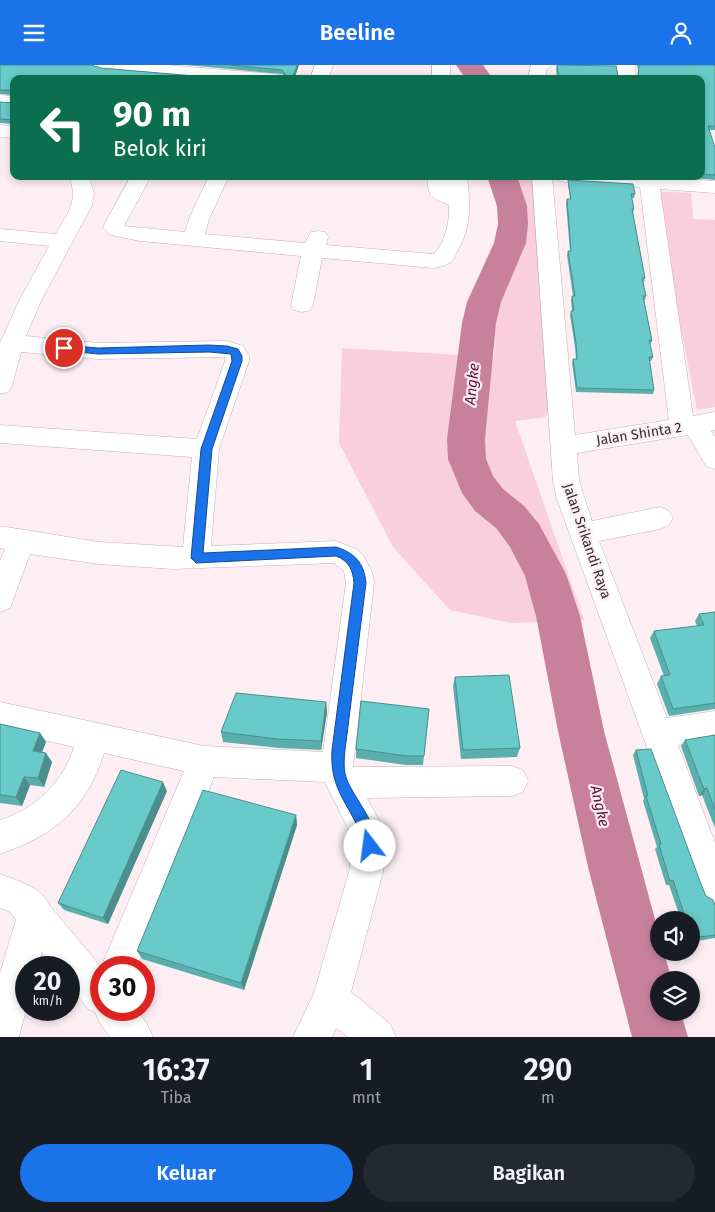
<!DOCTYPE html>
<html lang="id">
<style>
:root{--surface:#171b24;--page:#242831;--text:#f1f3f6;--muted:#9ea1a6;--accent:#1a73e8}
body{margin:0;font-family:"Fira Sans",sans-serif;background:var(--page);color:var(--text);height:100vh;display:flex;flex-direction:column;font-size:19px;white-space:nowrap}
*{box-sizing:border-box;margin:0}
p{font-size:16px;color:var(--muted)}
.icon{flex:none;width:28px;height:28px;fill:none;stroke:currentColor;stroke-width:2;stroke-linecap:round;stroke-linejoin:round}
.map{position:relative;height:972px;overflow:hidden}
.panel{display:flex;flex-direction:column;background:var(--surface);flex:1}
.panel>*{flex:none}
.hud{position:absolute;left:10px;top:10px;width:695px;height:105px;border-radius:10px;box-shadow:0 2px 8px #0003;background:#0b6e4f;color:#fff;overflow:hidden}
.controls{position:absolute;left:650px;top:846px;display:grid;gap:10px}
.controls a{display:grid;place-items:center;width:50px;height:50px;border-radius:50%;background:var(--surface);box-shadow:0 2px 8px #0003;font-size:25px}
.speed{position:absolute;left:15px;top:891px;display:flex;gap:10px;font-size:25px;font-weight:700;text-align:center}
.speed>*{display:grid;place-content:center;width:65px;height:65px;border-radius:50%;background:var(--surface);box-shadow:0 2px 8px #0003;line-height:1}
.speed small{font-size:12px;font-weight:400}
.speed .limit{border:8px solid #d22;background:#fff;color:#111}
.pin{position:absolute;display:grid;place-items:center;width:42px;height:42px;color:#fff;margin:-21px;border:2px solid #fff;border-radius:50%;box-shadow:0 1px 5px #0007}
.me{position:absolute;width:55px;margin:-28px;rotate:345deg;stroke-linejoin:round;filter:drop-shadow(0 0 4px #0008)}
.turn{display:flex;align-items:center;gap:18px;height:105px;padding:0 20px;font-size:22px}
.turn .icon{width:65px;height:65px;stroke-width:2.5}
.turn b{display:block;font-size:35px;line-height:42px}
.eta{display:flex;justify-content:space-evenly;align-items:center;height:85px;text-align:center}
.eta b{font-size:30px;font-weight:600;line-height:35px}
.primary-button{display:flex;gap:10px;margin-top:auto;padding:10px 20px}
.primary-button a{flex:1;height:58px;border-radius:30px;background:var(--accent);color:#fff;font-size:20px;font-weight:600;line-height:58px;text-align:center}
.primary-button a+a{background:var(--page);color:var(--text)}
header{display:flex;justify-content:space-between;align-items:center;height:65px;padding:0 20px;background:var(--accent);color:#fff;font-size:22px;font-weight:600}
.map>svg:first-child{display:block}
</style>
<header><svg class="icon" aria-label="menu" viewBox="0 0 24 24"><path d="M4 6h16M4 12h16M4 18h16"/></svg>Beeline<svg class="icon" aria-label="person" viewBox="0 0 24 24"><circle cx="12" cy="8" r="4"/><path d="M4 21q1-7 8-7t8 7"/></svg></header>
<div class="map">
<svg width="715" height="972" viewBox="0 0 715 972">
<rect width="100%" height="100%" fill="#fceef3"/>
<!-- green -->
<path fill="#f9cedd" d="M502 111H548L560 330 545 352 515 356 584 555 511 558 450 545 393 482 339 378 342 283 494 292Z
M654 126 691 128 693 154 715 155V342L697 345Z"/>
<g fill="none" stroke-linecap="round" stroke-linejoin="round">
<!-- river -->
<path fill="#c7819b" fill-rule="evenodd" d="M456 0H483L493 14H466Z
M487 111H517L527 141 528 159 526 178 501 237 496 258 485 374 486 394 493 411 503 424 524 441 539 459 566 509 580 551 604 666 659 869V888H664L672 915H659V948H681L688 972H632L588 802 558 666 536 551 525 511 510 482 496 463 475 446 462 428 448 394 447 374 462 258 467 237 494 178 498 159 497 141Z"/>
<!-- minor casing -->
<g stroke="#c5b0b7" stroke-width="1">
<path id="minor" d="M93 0H166L275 9 281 10 284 14H207L102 5 96 4Z
M315 0H333L328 14H310Z
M432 0H450V14H432Z
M531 0H553L546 5V14H528Z
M617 0H635L636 14H618Z
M0 30 14 31V41L0 40Z
M0 60 14 61V73L0 72Z
M69 111H89L94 129 92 140 41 236 26 271 98 278 227 276 243 281 249 291V296L219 384 211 481 336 476 356 484 363 490 372 507 374 518 353 702 512 701 523 705 528 716 523 727 512 731 367 733 384 765 387 781 383 807 351 927 390 959 396 972H348L336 963 332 972H293L314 928 349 807 353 781 351 769 325 717 214 712 137 902H101V945H137L147 959 153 972H110L100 958 95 947 88 944 69 920V902H54L42 887 38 902H26V945L19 972H0V908L16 855 10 847 0 843V809C18 816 42 822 50 841L101 902 184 706 104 688C86 744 55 770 0 789V755C36 744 63 717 74 682L0 665V637L204 681 323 687 346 518 344 506 334 498 173 504 99 499 30 489 10 543 0 547V496L5 484 0 483V461L99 477 183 482 192 392 0 378V360L197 374 225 296V292L98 294 21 287 12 321 8 327 0 329V278L19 236 49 181 0 176V164L56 169C68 147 79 137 69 111Z
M131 111H151L124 161 185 167 189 154 209 111H229L209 154 205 169 305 178 311 167 318 166 325 167 328 172 326 180 433 189C445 180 450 155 449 140 429 132 429 132 427 111H447L448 124 447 111H467C470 138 472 160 458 185 456 189 453 196 449 198 445 201 439 202 434 203L322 193 313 240 310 245 302 247 294 245 291 240 301 191 140 176 111 170 103 163 105 158Z
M532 111H552L575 370 669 355 640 122 564 117 557 115 554 111H650L715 116V128L660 124 693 351 715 347V365L711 366 715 372V404L706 401 688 370 577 388 579 416 592 456 660 442 669 446 673 453 669 460 660 464 599 476 667 653 715 646V674L678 680 715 778V840L703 835 698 823 557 434 553 416Z"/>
</g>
<!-- minor -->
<use href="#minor" fill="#fff" fill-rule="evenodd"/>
</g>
<!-- wall -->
<path fill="#5aafad" d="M0 0 94 1 101 3 206 12 284 11 282 9 186 0H299L294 14H14V30L0 29Z
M557 0 618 11H638V4L637 0H715V65H709L715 83V115L675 111H701V14H557L556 5Z
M0 37 14 38V59L0 58Z
M568 115 635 129 634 133H632L634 144 633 148 645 213 644 217H643L646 231 645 235H644L652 276 650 280 653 292 651 296H649L654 325 653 329 576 327 572 298 573 294H576L575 282 570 250 571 246H572L571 235 572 231H573L567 190 568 186H570L566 138 567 134H570L568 119Z
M715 547V644L669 651 657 619 661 611H664L650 573 654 566 697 561 695 556 699 549Z
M455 612 520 683 517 692 461 694 453 621Z
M326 637 327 647 321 685 279 683 223 677 221 667Z
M429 644 423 700H406L356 693V684Z
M0 659 40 668 46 677 42 687 52 697 44 722 30 720 22 741 0 738Z
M715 670V763L702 730 699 731 681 681 685 675Z
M636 685 706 831 715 840V873L691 877V855H681L669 820H666L655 784 657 782 643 736 644 734 633 690Z
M167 726 108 859 64 845 58 838Z
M296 750 297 760 244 925 142 894 137 886Z"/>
<!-- shaded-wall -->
<path fill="#4a8e8d" d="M297 0H299L294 14H292Z
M326 637 327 647 321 685V676Z
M40 668 46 677 39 695 33 686Z
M46 688 52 697 44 722 38 713Z
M24 712 30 720 22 741 16 732Z
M163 717 167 726 108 859 103 853Z
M707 723 702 730 699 731 704 724Z
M296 750 297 760 244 925 241 918Z"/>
<!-- building -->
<path fill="#69cbc9" stroke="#4a8e8d" d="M0 0H93L94 1 101 3 206 12H284L286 10 282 5 231 0H297L292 14H14V25H0Z
M557 0 616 1 618 11H638L639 0H715V61H708L715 83V110L701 109V14H559Z
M0 37 14 38V55L0 54Z
M568 115 633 119 635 129H631L634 144H632L645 213H642L646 231H643L652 276 649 275 653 292H649L654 325 577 323 573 294H577L576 278 571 246H574L572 231H575L568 186H571L567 134H571Z
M715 547V638L673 644 661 611 670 610 654 566 704 560 699 549Z
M509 610 520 683 463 685 455 612Z
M236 628 326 637 321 676 277 674 221 667Z
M361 636 429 644 424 691H407L356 684Z
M0 659 40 668 33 686 46 688 38 713 24 712 16 732 0 730Z
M715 670V745L707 723 704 724 685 675Z
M651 684 701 819 706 831 713 835 715 840V870L692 873 691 871V855H686L673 815 670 816 659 780 661 779 646 731H648L636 685Z
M121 705 163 717 103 853 58 838Z
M203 725 296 750 241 918 137 886Z"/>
<!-- route -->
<path fill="#1a73e8" stroke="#114b97" d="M64 280 98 283 209 280 227 281 238 284 242 291V296L212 384 203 488 336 482C355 488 364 498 366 518L345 685C344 695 343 705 347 715 355 735 383 765 375 786L370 788 365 786C362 779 362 771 359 764 344 733 330 721 332 685L354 518C353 505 349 496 336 491L196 498 191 493 201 384 232 296 231 289 209 287 98 289 60 285 59 283Z"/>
<g text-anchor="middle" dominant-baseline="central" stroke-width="4.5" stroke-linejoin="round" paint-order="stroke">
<!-- street labels -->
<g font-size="14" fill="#352d30" stroke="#fceef3">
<text transform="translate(639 369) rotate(-9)">Jalan Shinta 2</text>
<text transform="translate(587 476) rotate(71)">Jalan Srikandi Raya</text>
</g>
<!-- water labels -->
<g font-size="15" font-style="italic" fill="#64103b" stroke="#fceef3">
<text transform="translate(472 319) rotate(-84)">Angke</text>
<text transform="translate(600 741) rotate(77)">Angke</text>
</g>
</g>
</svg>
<div class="controls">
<a><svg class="icon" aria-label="sound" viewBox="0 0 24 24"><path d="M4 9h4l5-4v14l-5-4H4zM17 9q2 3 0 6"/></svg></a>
<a><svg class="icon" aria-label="layers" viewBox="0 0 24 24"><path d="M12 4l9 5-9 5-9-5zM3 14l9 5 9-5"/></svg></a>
</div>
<div class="speed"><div>20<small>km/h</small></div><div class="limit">30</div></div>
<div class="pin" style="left:64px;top:283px;background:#d93025"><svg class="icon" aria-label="arrive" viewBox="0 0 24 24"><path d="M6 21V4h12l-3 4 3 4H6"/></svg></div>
<svg class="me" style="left:370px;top:781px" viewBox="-20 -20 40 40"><circle r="19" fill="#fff"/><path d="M0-13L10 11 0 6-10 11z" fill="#1a73e8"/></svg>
<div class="hud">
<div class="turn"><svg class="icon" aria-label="left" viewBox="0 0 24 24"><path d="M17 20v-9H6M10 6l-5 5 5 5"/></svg><div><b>90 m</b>Belok kiri</div></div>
</div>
</div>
<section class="panel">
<div class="eta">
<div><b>16:37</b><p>Tiba</p></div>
<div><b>1</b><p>mnt</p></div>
<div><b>290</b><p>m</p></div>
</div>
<div class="primary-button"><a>Keluar</a><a>Bagikan</a></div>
</section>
